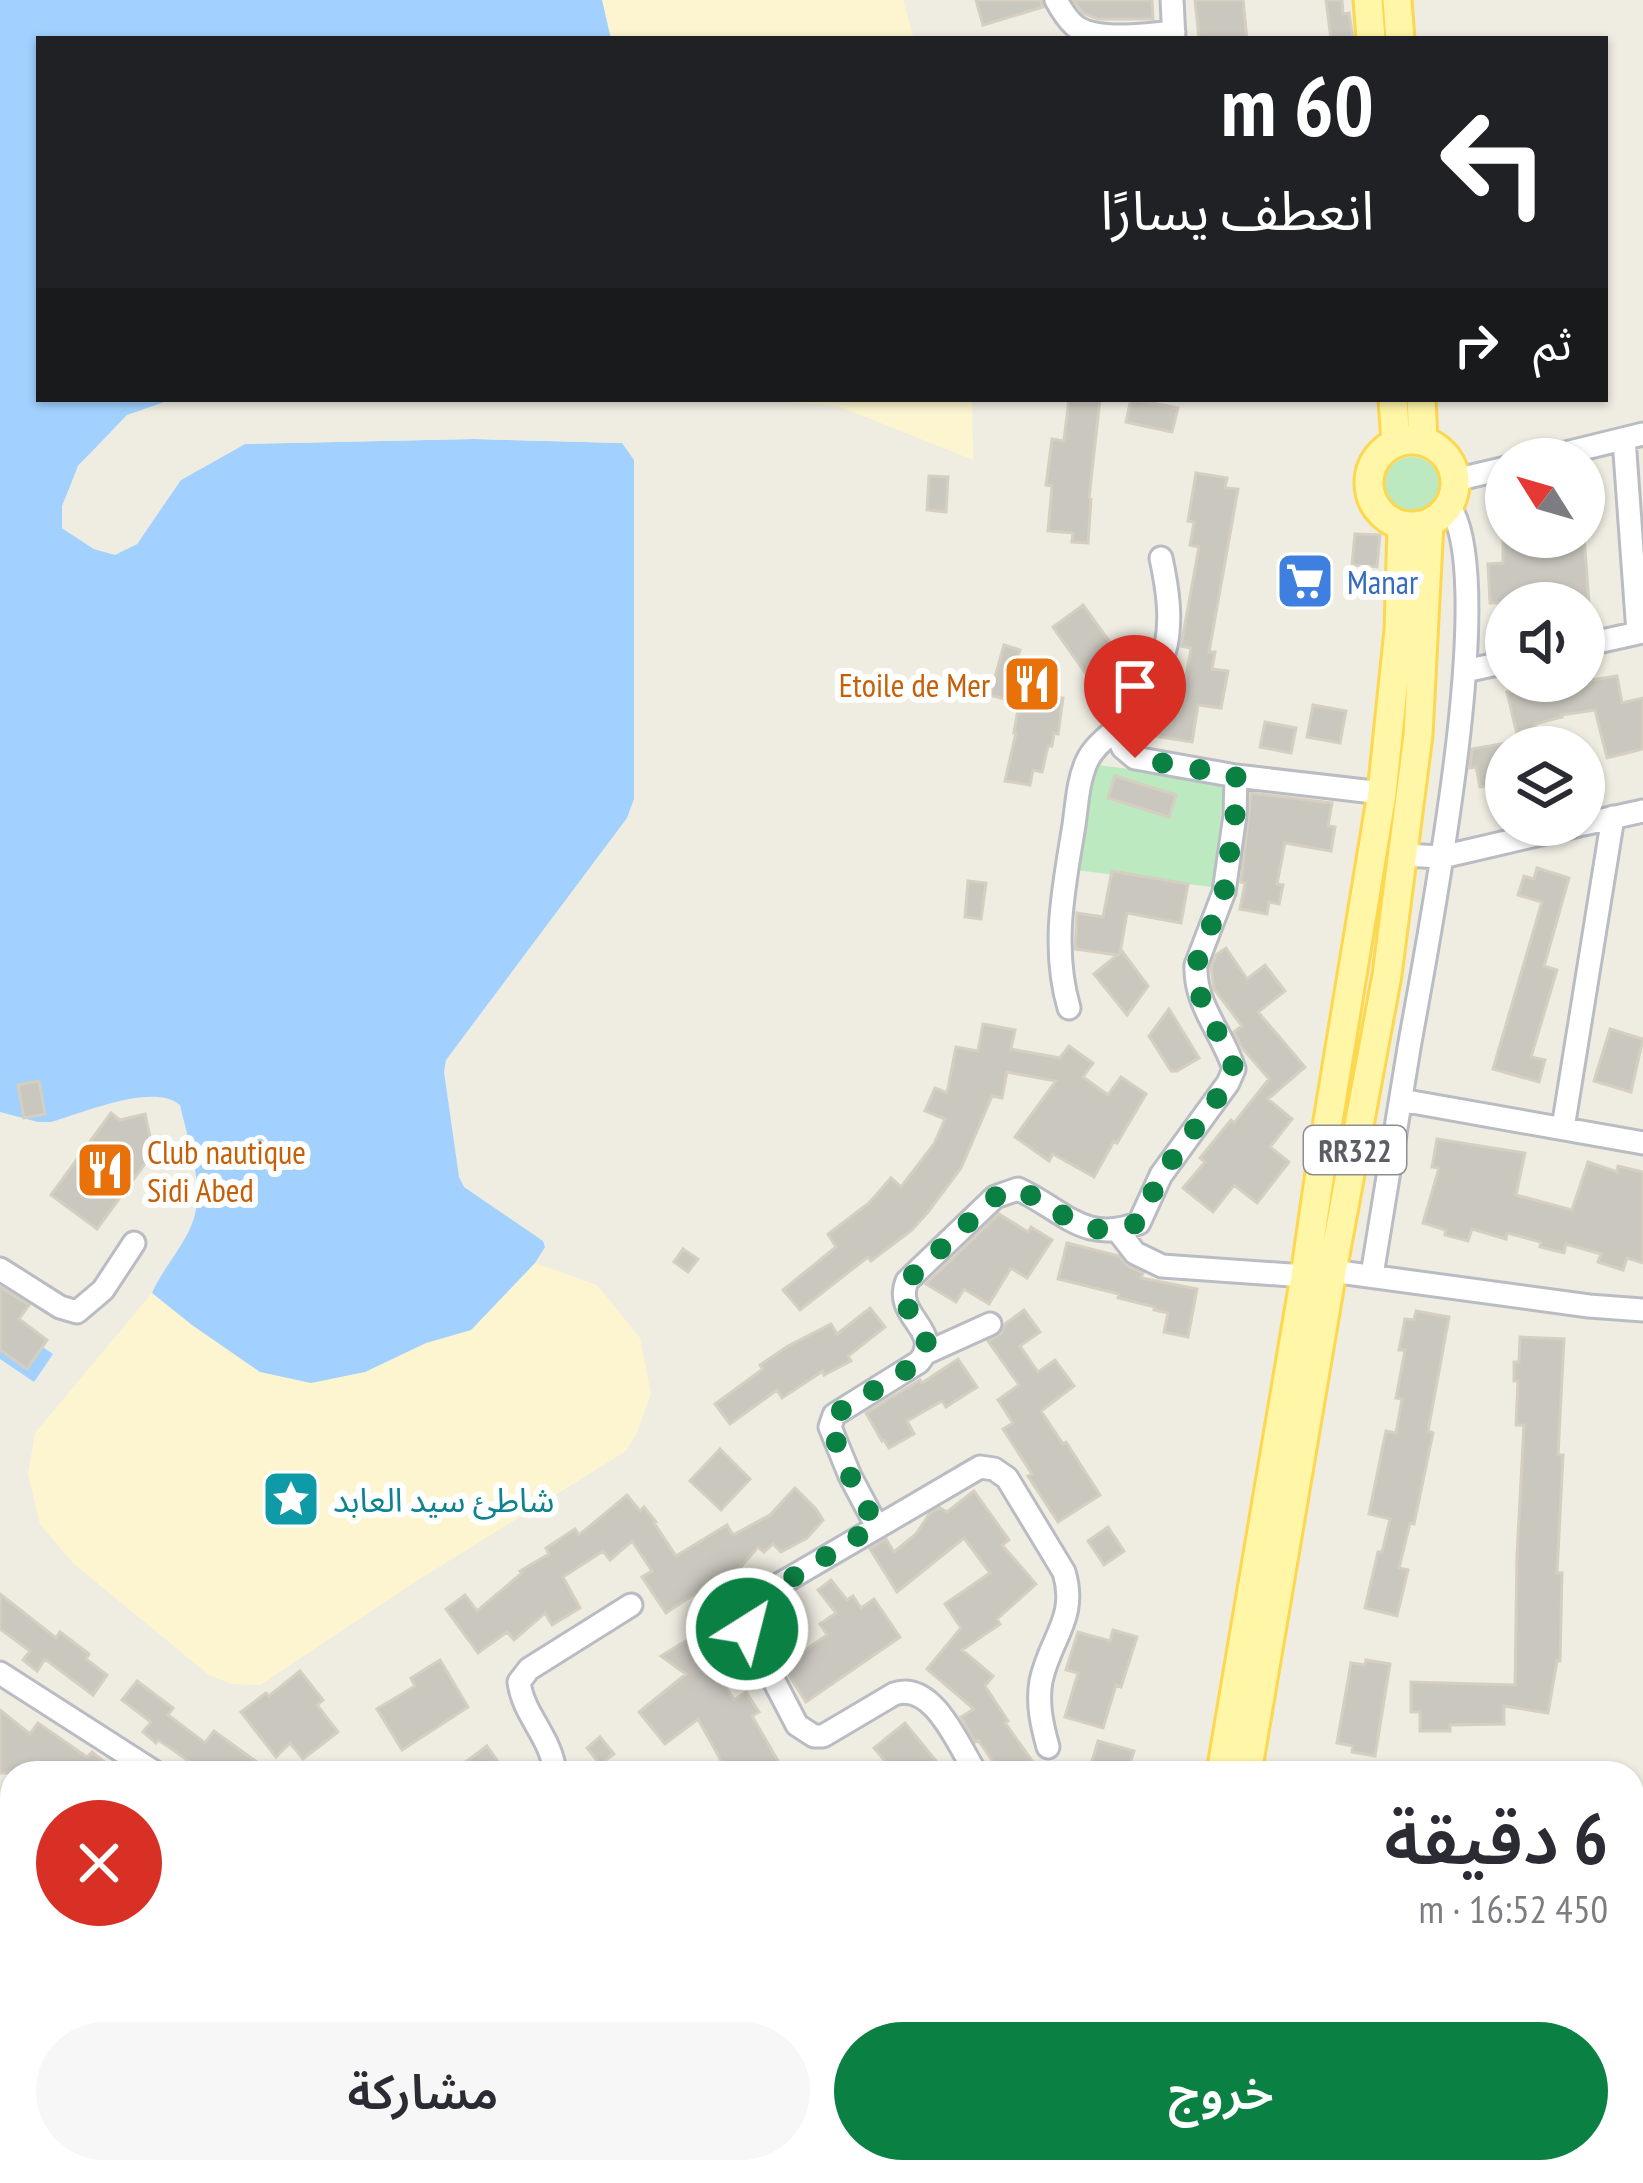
<!DOCTYPE html>
<html lang="ar">
<meta charset="utf-8">
<style>
:root{--surface:#fff;--page:#f7f7f7;--text:#2b2b33;--muted:#7c7c81;--accent:#0b8043}
body{margin:0;font-family:"PT Sans Narrow","Noto Sans Arabic",sans-serif;background:var(--page);color:var(--text);direction:rtl;height:100vh;display:flex;flex-direction:column;font-size:45px;white-space:nowrap}
*{box-sizing:border-box;margin:0}
p{font-size:39px;color:var(--muted)}
.icon{flex:none;width:66px;height:66px;fill:none;stroke:currentColor;stroke-width:2;stroke-linecap:round;stroke-linejoin:round}
.map{position:relative;flex:1;overflow:hidden;direction:ltr}
.details{position:absolute;left:0px;top:1761px;width:1644px;height:423px;display:flex;flex-direction:column;background:var(--surface);border-radius:36px 36px 0 0;box-shadow:0 3px 9px #0004;direction:rtl}
.details>*{flex:none}
.guide{position:absolute;left:36px;top:36px;width:1572px;height:366px;border-radius:0px;box-shadow:0 3px 9px #0004;direction:rtl;background:#202124;color:#fff;overflow:hidden}
.needle{width:78px;rotate:307deg}
.tools{position:absolute;left:1485px;top:438px;display:grid;gap:24px}
.tools a{display:grid;place-items:center;width:120px;height:120px;border-radius:50%;background:var(--surface);box-shadow:0 3px 9px #0004;font-size:60px}
.pin{position:absolute;display:grid;place-items:center;width:102px;height:102px;color:#fff;margin:-123px -51px;border-radius:50% 50% 50% 0;rotate:-45deg;box-shadow:0 0 12px #0007}
.pin .icon{rotate:45deg}
.me{position:absolute;width:132px;margin:-66px;rotate:36deg;stroke-linejoin:round;filter:drop-shadow(0 0 9px #0008)}
.turn{display:flex;align-items:center;gap:42px;height:252px;padding:0 36px;font-size:54px}
.turn .icon{width:156px;height:156px;stroke-width:2.5}
.turn b{display:block;font-size:84px;line-height:102px}
.then{display:flex;align-items:center;height:114px;padding:0 36px;background:#0003;gap:24px;font-size:45px}
.round{display:grid;place-items:center;flex:none;width:126px;height:126px;border-radius:63px;background:var(--page)}
.overview{display:flex;align-items:center;justify-content:space-between;height:204px;padding:0 36px}
h1{font-size:72px;font-weight:600;line-height:90px}
.primary-button{display:flex;gap:24px;margin-top:auto;padding:24px 36px}
.primary-button a{flex:1;height:138px;border-radius:72px;background:var(--accent);color:#fff;font-size:48px;font-weight:600;line-height:138px;text-align:center}
.primary-button a+a{background:var(--page);color:var(--text)}
.map>svg:first-child{display:block}
</style>
<div class="map">
<svg width="1643" height="2183" viewBox="0 0 1643 2183">
<rect width="100%" height="100%" fill="#efede2"/>
<!-- green -->
<path fill="#bce9bf" d="M1383 486a29 29 0 1 1 58 0a29 29 0 1 1-58 0Z
M1091 764 1225 782 1212 887 1076 870Z"/>
<!-- sand -->
<path fill="#fdf5cf" d="M602 0H903L914 39H611Z
M746 399H972L973 460 838 406Z
M535 1263 597 1285 640 1338 651 1394 636 1435 626 1451 418 1580 260 1685 231 1684 209 1675 74 1564 40 1524 28 1474 35 1433 152 1293 192 1325 260 1372H366L426 1343 471 1330Z"/>
<!-- water -->
<path fill="#a2d1ff" d="M0 0H602L611 39H39V399H173L127 416 78 466 62 528 94 549 115 554 137 544 180 480 245 444 474 439 622 443 634 460V799L627 818 446 1060 444 1072 459 1177 464 1187 543 1241 545 1247 535 1263 471 1330 426 1343 365 1372 311 1383 260 1372 192 1325 152 1293C163 1268 187 1242 194 1218 204 1182 188 1141 180 1105 154 1082 82 1113 51 1122H38L0 1112Z
M0 1318 53 1354 34 1382 0 1359Z"/>
<!-- pier -->
<path fill="#efede2" d="M173 399H179L176 404 131 421 83 469 68 507V525L96 543 114 548 133 539 177 476 245 438 474 433 623 437 636 449H629L622 443 474 439 245 444 181 480 137 544 115 555 94 549 62 528V506L78 466 127 415Z"/>
<!-- building -->
<path fill="#cac7bf" stroke="#d4cfc0" stroke-width="3" d="M976 0H1041L1043 7 983 25Z
M1073 0H1152L1153 19H1098L1083 13Z
M1195 0H1243L1247 39H1199Z
M1326 0H1342L1343 14 1349 13 1353 39H1331Z
M1069 399H1100L1089 498 1091 499 1088 543 1072 542 1073 533 1048 531 1052 486 1046 485 1052 439 1064 441Z
M1131 399 1178 408 1172 432 1126 422Z
M1196 473 1227 478 1225 488 1238 489 1209 652H1215L1212 669 1228 671 1221 708 1198 705 1192 742 1155 736 1160 708 1180 711 1191 648 1181 646 1199 547 1190 545 1194 522 1188 521Z
M929 476 948 477 946 512 927 510Z
M1355 534 1380 535 1377 567 1352 565Z
M1503 537H1584L1589 603H1490L1488 564 1503 563Z
M1083 605 1117 652 1086 674 1053 627Z
M1004 645 1020 650 1015 667 1046 669 1042 696 1063 698 1058 734 1054 733 1052 746H1048L1042 772 1033 770 1030 785 1005 781 1016 733H1014L1019 703 990 695Z
M1617 676 1622 703 1643 698V749L1607 758 1595 710 1561 715 1562 717 1535 724 1539 747H1520L1507 692 1554 681V684L1584 681Z
M1313 705 1346 711 1340 743 1307 737Z
M1265 722 1296 728 1291 753 1260 747Z
M1506 743V782L1480 787 1476 767 1470 768 1472 749Z
M1115 776 1176 795 1169 817 1108 798Z
M1251 793 1332 803 1328 826 1335 827 1331 851 1285 843 1277 884 1283 885 1279 904 1269 902 1267 914 1240 909 1245 883 1241 882Z
M1537 868 1569 878 1544 966 1557 970 1531 1057 1545 1060 1539 1082 1493 1069 1542 902 1518 895 1524 876 1534 879Z
M1112 871 1188 884 1181 923 1127 913 1120 953 1122 951 1148 986 1127 1015 1094 974 1117 955 1075 949 1077 913 1103 917Z
M968 881 986 883 981 919 965 917Z
M1226 948 1247 979 1265 965 1285 991 1258 1012 1305 1067 1268 1099 1292 1119 1270 1147 1289 1162 1257 1203 1234 1185 1213 1212 1183 1188 1205 1162 1200 1158 1231 1120 1234 1123 1269 1079 1243 1049 1234 1032 1242 1026 1214 989 1211 967 1216 955Z
M1169 1009 1199 1058 1177 1071H1171L1149 1036Z
M983 1024 1015 1030 1011 1049 1060 1058 1069 1046 1093 1063 1083 1077 1108 1095 1121 1077 1146 1094 1117 1143 1114 1141 1094 1177 1053 1154 1049 1161 1015 1137 1056 1081 1007 1072 1002 1098 992 1096 961 1168 928 1212 912 1230 871 1261 868 1257 800 1310 783 1290 836 1247 828 1234 869 1203 891 1178 901 1187 934 1144 945 1119 925 1111 935 1088 947 1093 956 1047 978 1051Z
M1610 1029 1643 1039 1631 1092 1594 1081Z
M39 1081 45 1114 24 1118 18 1085Z
M111 1113 120 1120 145 1114 151 1141 158 1146 97 1229 51 1195Z
M1437 1139 1525 1153 1516 1195 1572 1210 1588 1162 1617 1172 1618 1166 1643 1172V1263L1627 1258 1623 1270 1598 1262 1601 1254 1566 1244 1564 1253 1540 1247 1541 1242 1507 1233 1506 1239 1472 1229 1468 1241 1445 1235 1446 1230 1423 1223 1439 1168 1432 1167Z
M999 1214 1028 1232 1031 1227 1052 1240 1027 1278 1011 1268 989 1304 964 1289 956 1302 926 1284Z
M1067 1243 1119 1256 1128 1266 1143 1273 1141 1278 1197 1289 1188 1337 1164 1332 1168 1313 1154 1310 1155 1307 1118 1298 1119 1294 1058 1279Z
M683 1249 698 1259 688 1272 674 1262Z
M0 1287 29 1305 19 1319 47 1340 27 1369 0 1350Z
M870 1308 885 1327 848 1356 851 1361 824 1375 823 1371 782 1398 777 1390 730 1424 715 1404 763 1369 760 1365 788 1346 831 1324 837 1334Z
M1024 1310 1040 1332 1020 1346 1038 1372 1055 1360 1074 1386 1041 1411 1063 1444 1066 1442 1100 1495 1058 1522 1028 1476 1032 1474 1003 1429 1013 1423 998 1400 1019 1385 988 1341 1001 1334 1005 1324Z
M1416 1311 1449 1317 1428 1431 1433 1433 1414 1524 1410 1523 1399 1568 1408 1570 1397 1616 1365 1608 1378 1552H1382L1390 1519 1369 1514 1386 1431 1396 1433 1402 1399 1396 1398 1405 1350H1399L1405 1319 1414 1320Z
M1520 1337 1564 1339 1558 1455H1563L1557 1573H1562L1560 1661H1557L1548 1713 1504 1706V1724L1450 1725V1731H1420V1712H1411V1682L1515 1685 1517 1555 1524 1425H1516L1518 1381H1514V1362H1519Z
M958 1359 977 1387 946 1407 942 1401 907 1421 914 1434 889 1448 884 1440 882 1441 866 1413 920 1380 922 1383Z
M720 1449 750 1479 721 1510 690 1481Z
M795 1488 816 1509 823 1520 807 1538 781 1552 773 1544 764 1552 758 1547 738 1570 715 1584 714 1581 666 1613 642 1577 652 1571 632 1541 610 1560 603 1551 563 1577 580 1608 552 1625 545 1613 514 1640 507 1632 478 1653 446 1609 465 1595 477 1611 522 1573 520 1571 549 1554 546 1548 575 1529 579 1535 627 1495 640 1511 644 1507 656 1522 654 1523 676 1556 727 1525 733 1535 770 1515Z
M974 1491 1009 1540 1002 1545 1036 1584 997 1619 1000 1624 962 1650 993 1676 985 1686 1008 1721 1005 1723 1041 1773H1001L978 1740 975 1742 961 1717 974 1709 927 1669 961 1628 945 1604 990 1573 964 1538 897 1592 870 1549 886 1539 894 1552 916 1534 930 1513 940 1508 947 1512Z
M1108 1527 1124 1551 1104 1565 1088 1541Z
M831 1580 847 1600 853 1596 861 1608 874 1599 900 1637 806 1702 783 1666 827 1635 820 1624 836 1613 818 1590Z
M0 1594 56 1638 60 1632 89 1654 86 1659 107 1675 93 1695 45 1659 37 1671 23 1660 30 1651 0 1629Z
M710 1626 729 1657 713 1666 734 1700 746 1692 759 1712 752 1716 785 1773H728L698 1719 665 1744 639 1712 686 1674 661 1656Z
M1113 1630 1137 1637 1121 1687 1116 1685 1103 1728 1065 1717 1078 1673 1066 1670 1078 1632 1110 1641Z
M440 1660 468 1707 402 1750 377 1709 415 1686 411 1678Z
M1366 1660 1390 1664 1375 1756 1352 1752 1353 1746 1337 1743 1351 1663 1365 1665Z
M300 1671 323 1700 317 1705 338 1732 303 1759 290 1743 276 1757 241 1712 266 1693 269 1696Z
M137 1681 173 1708 168 1715 205 1743 214 1731 272 1773H205L169 1747 158 1740 156 1743 143 1732 151 1722 122 1700Z
M0 1710 30 1734 38 1723 87 1757 92 1752 118 1773H0Z
M905 1723 946 1773H895L874 1748Z
M600 1737 614 1754 600 1764 587 1748Z
M1098 1741 1134 1751 1127 1773H1107L1090 1768Z
M487 1746 506 1773H451Z"/>
<g fill="none" stroke-linecap="round" stroke-linejoin="round">
<!-- minor casing -->
<g stroke="#babcc3" stroke-width="27">
<path id="minor" d="M1056 0C1061 9 1066 18 1074 25 1095 43 1147 34 1174 32
M1172 0 1174 39
M1624 439 1638 633 1643 632
M1541 459 1643 434
M1455 480 1506 468
M1584 645 1638 633
M1465 671 1506 662
M1115 731 1123 748 1135 758 1236 776 1382 793
M1584 824 1643 811
M1403 855 1442 857 1579 825
M1069 1008C1051 946 1064 887 1074 825 1077 804 1078 780 1087 761 1095 744 1112 734 1124 721 1172 665 1176 628 1161 558
M1401 1100 1643 1143
M1563 1128 1613 817
M1118 1231 1135 1253 1162 1266 1305 1276
M0 1269 60 1307 77 1312 103 1290 134 1243
M1332 1271 1589 1306 1643 1310
M1372 1275C1385 1199 1396 1124 1409 1048 1426 950 1501 577 1449 506
M926 1353 990 1324
M876 1525 850 1476 830 1427 834 1415 919 1362C945 1330 892 1317 907 1281L995 1197 1018 1189C1064 1210 1084 1245 1139 1223L1161 1175 1228 1083 1234 1069C1223 1033 1194 1005 1196 965L1224 892 1235 815 1236 776
M0 1673 156 1773
M555 1773C552 1738 523 1715 519 1682L529 1669 631 1605
M976 1773C958 1745 933 1680 894 1694L823 1736H814L797 1725 747 1629C748 1609 755 1601 770 1590L980 1467 994 1469 1007 1478 1064 1572C1078 1618 1050 1638 1041 1681 1037 1704 1042 1725 1048 1747
M0 1854 12 1865
M187 2172 191 2183
M613 2183 615 2172
M765 2183 766 2172
M974 2183V2172"/>
</g>
<!-- major casing -->
<g stroke="#fdd74d" stroke-width="33">
<path id="major" d="M1368 0 1371 39
M1397 0 1400 39
M1393 399 1396 443
M1421 399 1423 441
M1369 483a43 43 0 1 1 86 0a43 43 0 1 1-86 0Z
M1221 1773 1305 1276 1324 1145 1382 793 1399 630 1402 526
M1247 1773 1332 1271 1387 975 1418 735 1429 523
M1223 2172 1225 2183
M1250 2172 1252 2183"/>
</g>
<!-- minor -->
<use href="#minor" stroke="#fff" stroke-width="21"/>
<!-- major -->
<use href="#major" stroke="#fff6a7" stroke-width="27"/>
</g>
<g fill="none" stroke-linecap="round" stroke-linejoin="round">
<!-- route -->
<path stroke="#0b8043" stroke-width="21" stroke-dasharray="0 37.8" d="M747 1629 748 1614 755 1601 876 1525 850 1476 830 1427 834 1415 919 1362C945 1330 892 1317 907 1281L995 1197 1018 1189C1064 1210 1085 1245 1139 1222L1161 1175 1228 1083 1234 1069C1223 1033 1194 1005 1196 965L1224 892 1235 815 1236 776 1135 758"/>
</g>
<!-- icons -->
<defs>
<g id="supermarket-square" transform="scale(3)"><rect x="-9" y="-9" width="18" height="18" rx="4" fill="#3f7fe0" stroke="#fff"/><path d="M-6-5.5h2.5l.6 2H6L4.5 2H-2.5L-4.4-4H-6ZM-1.5 3.2a1.3 1.3 0 1 0 .1 0ZM3 3.2a1.3 1.3 0 1 0 .1 0Z" fill="#fff"/></g>
<g id="restaurant-square" transform="scale(3)"><rect x="-9" y="-9" width="18" height="18" rx="4" fill="#e8710a" stroke="#fff"/><path d="M-5-6h1v4h1v-4h1v4h1v-4h1v5L-1.5 .5V6h-2V.5L-5-1ZM5-6V6H3V1.5H1.5Q1.5-4 5-6Z" fill="#fff"/></g>
<g id="sight-square" transform="scale(3)"><rect x="-9" y="-9" width="18" height="18" rx="4" fill="#0f9aa8" stroke="#fff"/><path d="M0-6L1.8-2.2L6-1.7L2.9 1.2L3.7 5.4L0 3.3L-3.7 5.4L-2.9 1.2L-6-1.7L-1.8-2.2Z" fill="#fff"/></g>
</defs>
<g fill-rule="evenodd">
<use href="#supermarket-square" x="1305" y="581"/>
<use href="#restaurant-square" x="1032" y="684"/>
<use href="#restaurant-square" x="105" y="1170"/>
<use href="#sight-square" x="291" y="1499"/>
</g>
<g text-anchor="middle" dominant-baseline="central" stroke-width="12" stroke-linejoin="round" paint-order="stroke">
<!-- shield labels -->
<rect fill="#fff" stroke="#8c8e93" stroke-width="3" x="1304" y="1126" width="102" height="48" rx="9"/>
<g font-size="30" font-weight="bold" fill="#5b5e65">
<text x="1355" y="1150">RR322</text>
</g>
<!-- shop labels -->
<g font-size="33" fill="#366cbe" stroke="#fff" text-anchor="start">
<text x="1347" y="581">Manar</text>
</g>
<!-- food labels -->
<g font-size="33" fill="#c56008" stroke="#fff" text-anchor="end">
<text x="990" y="684">Etoile de Mer</text>
<text x="147" y="1151" text-anchor="start">Club nautique<tspan x="147" dy="38">Sidi Abed</tspan></text>
</g>
<!-- culture labels -->
<g font-size="33" fill="#0d838f" stroke="#fff" text-anchor="start">
<text x="333" y="1499">شاطئ سيد العابد</text>
</g>
</g>
</svg>
<div class="tools">
<a><svg class="needle" viewBox="-14 -14 28 28"><path d="M0-13l5 13h-10z" fill="#e53935"/><path d="M0 13l5-13h-10z" fill="#7c7c81"/></svg></a>
<a><svg class="icon" aria-label="sound" viewBox="0 0 24 24"><path d="M4 9h4l5-4v14l-5-4H4zM17 9q2 3 0 6"/></svg></a>
<a><svg class="icon" aria-label="layers" viewBox="0 0 24 24"><path d="M12 4l9 5-9 5-9-5zM3 14l9 5 9-5"/></svg></a>
</div>
<div class="pin" style="left:1135px;top:758px;background:#d93025"><svg class="icon" aria-label="arrive" viewBox="0 0 24 24"><path d="M6 21V4h12l-3 4 3 4H6"/></svg></div>
<svg class="me" style="left:747px;top:1629px" viewBox="-20 -20 40 40"><circle r="17" fill="#0b8043" stroke="#fff" stroke-width="3"/><path d="M0-11L8 9 0 5-8 9z" fill="#fff"/></svg>
<div class="guide">
<div class="turn"><svg class="icon" aria-label="left" viewBox="0 0 24 24"><path d="M17 20v-9H6M10 6l-5 5 5 5"/></svg><div><b>60 m</b>انعطف يسارًا</div></div>
<div class="then">ثم<svg class="icon" aria-label="right" viewBox="0 0 24 24"><path d="M7 20v-9h11M14 6l5 5-5 5"/></svg></div>
</div>
<section class="details">
<div class="overview"><div><h1>6 دقيقة</h1><p>450 m · 16:52</p></div><a class="round" style="background:#d93025;color:#fff"><svg class="icon" aria-label="close" viewBox="0 0 24 24"><path d="M6 6l12 12M18 6L6 18"/></svg></a></div>
<div class="primary-button"><a>خروج</a><a>مشاركة</a></div>
</section>
</div>
